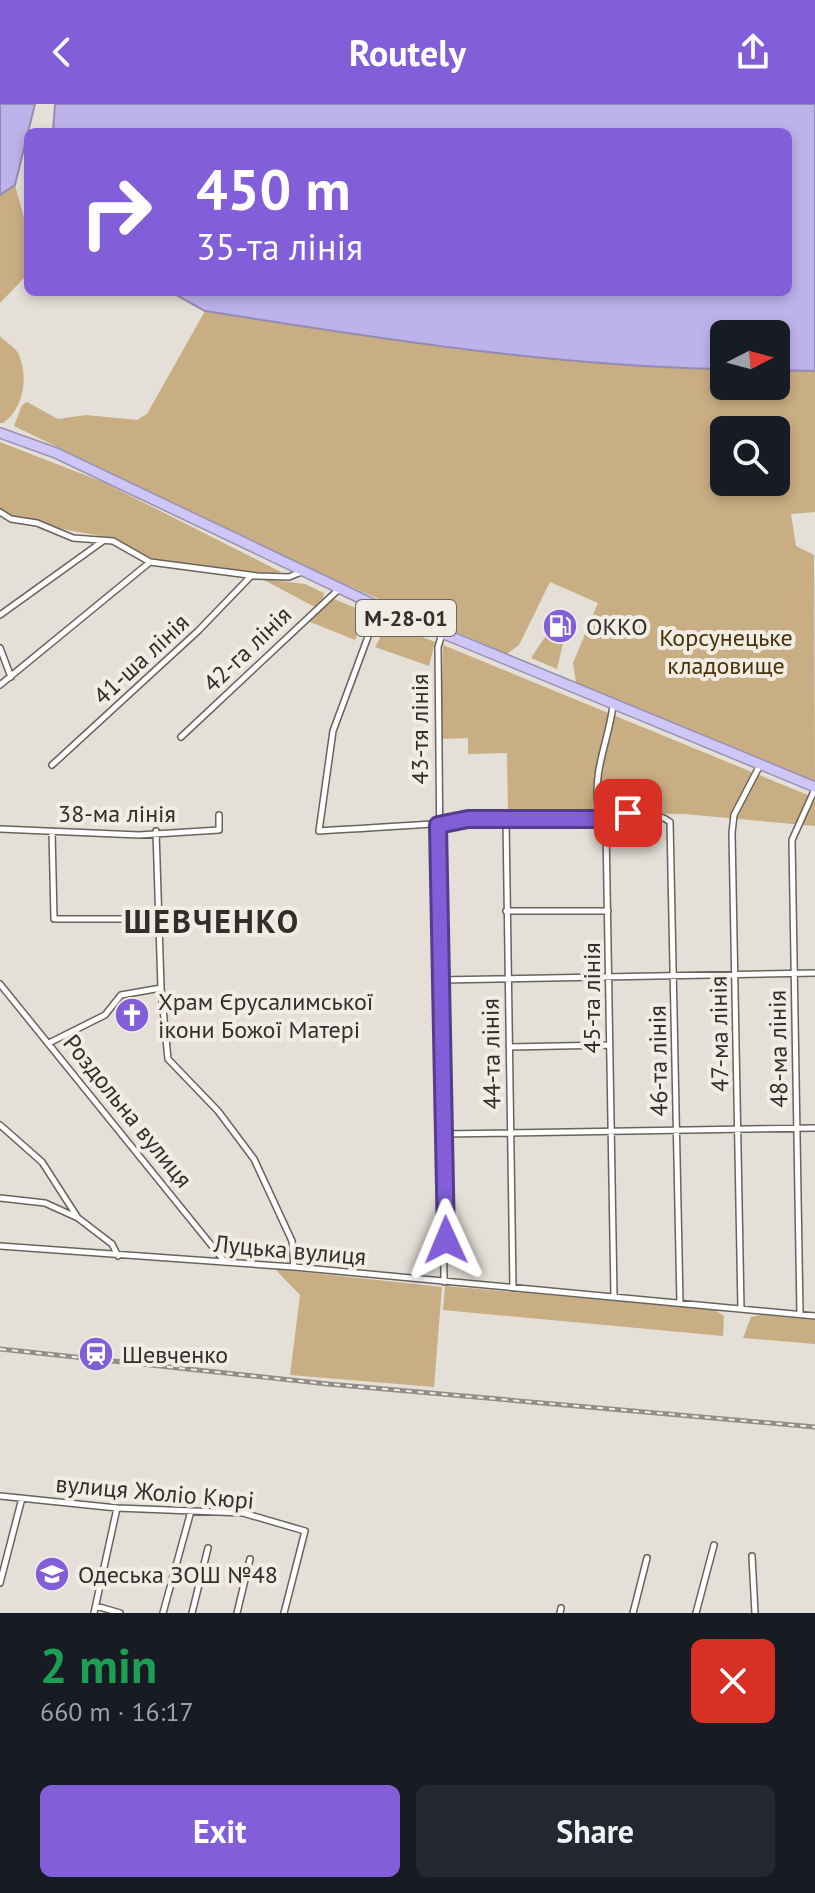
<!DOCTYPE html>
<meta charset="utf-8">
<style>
:root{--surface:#171b24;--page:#242831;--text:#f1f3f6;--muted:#9ea1a6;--accent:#825ed8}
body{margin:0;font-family:"PT Sans",sans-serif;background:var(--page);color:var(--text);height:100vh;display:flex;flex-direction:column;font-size:30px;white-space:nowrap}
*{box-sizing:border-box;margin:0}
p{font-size:26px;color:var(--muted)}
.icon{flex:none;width:44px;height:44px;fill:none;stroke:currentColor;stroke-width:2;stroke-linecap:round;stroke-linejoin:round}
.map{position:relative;height:1509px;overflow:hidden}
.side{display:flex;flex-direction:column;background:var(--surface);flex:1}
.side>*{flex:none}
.banner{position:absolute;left:24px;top:24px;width:768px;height:168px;border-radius:12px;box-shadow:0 4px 12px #0003;background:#825ed8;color:#fff;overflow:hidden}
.needle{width:52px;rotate:84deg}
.buttons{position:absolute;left:710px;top:216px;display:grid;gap:16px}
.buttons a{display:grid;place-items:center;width:80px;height:80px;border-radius:12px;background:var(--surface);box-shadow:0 4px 12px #0003;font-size:40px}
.pin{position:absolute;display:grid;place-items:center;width:68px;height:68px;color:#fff;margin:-34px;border-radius:16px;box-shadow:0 4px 12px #0006}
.me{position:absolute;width:88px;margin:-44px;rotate:359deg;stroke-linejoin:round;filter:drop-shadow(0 0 6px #0008)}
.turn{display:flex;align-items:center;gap:28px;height:168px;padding:0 40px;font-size:36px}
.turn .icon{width:104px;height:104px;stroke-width:2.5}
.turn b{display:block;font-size:56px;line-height:68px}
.round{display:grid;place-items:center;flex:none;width:84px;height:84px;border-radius:12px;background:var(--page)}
.headline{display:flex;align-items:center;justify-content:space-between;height:136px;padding:0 40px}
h1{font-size:48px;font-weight:700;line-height:60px;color:#1e9e55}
.cta{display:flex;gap:16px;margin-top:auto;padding:16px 40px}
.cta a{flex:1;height:92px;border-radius:12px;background:var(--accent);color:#fff;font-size:32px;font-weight:700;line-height:92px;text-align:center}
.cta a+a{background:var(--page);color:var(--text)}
header{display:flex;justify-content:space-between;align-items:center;height:104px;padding:0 40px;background:var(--accent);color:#fff;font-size:36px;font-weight:700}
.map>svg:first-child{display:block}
</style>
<header><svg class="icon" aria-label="back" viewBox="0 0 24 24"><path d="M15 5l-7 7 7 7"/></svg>Routely<svg class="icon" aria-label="share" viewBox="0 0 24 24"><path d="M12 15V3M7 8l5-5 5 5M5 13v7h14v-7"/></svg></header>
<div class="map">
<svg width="815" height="1509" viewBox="0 0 815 1509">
<rect width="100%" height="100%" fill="#e4dfd7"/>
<!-- green -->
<path fill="#c9ad83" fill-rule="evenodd" d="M15 81 26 121 25 173 0 199V91Z
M205 207 463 246 724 265V282H776V266L815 267V408L791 410 796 442 814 451 815 679 576 579 573 559 598 499 550 478 519 541 507 550 307 464 14 322 22 301 27 298 58 315 86 311 137 316 147 310ZM724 326H776V378H724Z
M0 232C5 238 14 242 18 249 29 271 24 305 3 319H0Z
M0 338 103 378 281 468C271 472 160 458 146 453 133 448 121 436 107 433 77 427 26 422 0 405Z
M262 475 305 480 324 489 323 494 315 503Z
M334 495 366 508 371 517 368 526 360 524 355 536 308 517 327 497Z
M383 518 435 538 429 562 375 543 380 534 375 528Z
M547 530 563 539 557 565 531 554Z
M443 541 815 694V722L684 710 621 709 610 713 516 715 508 709 507 649 468 650V634L440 635Z
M275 1165 442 1183 434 1283 290 1271 300 1191Z
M445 1182 715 1206 724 1212 723 1232 443 1206Z
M761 1211 815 1216V1240L743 1234 751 1213Z"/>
<!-- water -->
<path fill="#bdb2ea" stroke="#938bb1" stroke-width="2" d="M0 0H35L15 81 0 91Z
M55 0H815V267L776 266V230H724V265C549 262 377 234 205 207L171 188H788V28H53Z"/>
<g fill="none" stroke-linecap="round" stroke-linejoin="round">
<!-- street casing -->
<g stroke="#68635c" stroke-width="8">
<path id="street" d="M0 408 11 415 37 419 73 434 113 437 150 458 257 472 289 473 301 468
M379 503 333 627 319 727C414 722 507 713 602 715 621 712 653 704 670 718L680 1199
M0 511 103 437
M442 530 438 543 444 1178
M0 544 11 573
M0 581 150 458
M613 601C609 636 593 665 598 701 599 710 604 716 606 725L614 1192
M181 633 339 485
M52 661 198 527 251 472
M506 716 513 1184
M0 725 139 731 219 726V711
M52 727 54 815H158
M156 727 161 884 168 955 218 1007 254 1055 292 1137 294 1163
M506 807H608
M440 876 815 869
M0 880 225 1158
M49 939 105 911 121 891 161 884
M509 943 609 941
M0 1021 42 1058 78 1114 112 1140 118 1152
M444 1030 815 1024
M0 1094 45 1099 76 1113
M0 1142 294 1163 815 1212
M741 1205 732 729 734 711 760 661
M800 1210 792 736 815 685
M0 1392 117 1404 243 1409 305 1427 284 1509
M752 1452 755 1509
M0 1479 22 1394
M96 1502 120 1509
M94 1509 117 1404
M163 1509 191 1407
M192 1509 208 1444
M237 1509 250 1455
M560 1509 561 1504
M633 1509 647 1454
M696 1509 714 1441"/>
</g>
<!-- highway casing -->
<g stroke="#9891b1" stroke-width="12">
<path id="highway" d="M0 329 56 349 379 503 815 683"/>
</g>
<!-- street -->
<use href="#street" stroke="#fff" stroke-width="5"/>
<!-- highway -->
<use href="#highway" stroke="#cfc6f8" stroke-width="9"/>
<!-- rail casing -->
<g stroke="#918d88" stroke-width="5">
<path id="rail" d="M0 1245 328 1280 815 1323"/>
</g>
<!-- rail -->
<use href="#rail" stroke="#f1ece4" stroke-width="2" stroke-dasharray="6" stroke-linecap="butt"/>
</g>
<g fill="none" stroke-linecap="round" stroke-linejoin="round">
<!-- route casing -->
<g stroke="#543d8c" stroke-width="20">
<path id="route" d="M446 1136 438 721 468 715H602L628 709"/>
</g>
<!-- route -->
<use href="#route" stroke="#825ed8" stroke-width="14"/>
</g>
<!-- icons -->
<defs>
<g id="fuel-disc" transform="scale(1.8)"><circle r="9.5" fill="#825ed8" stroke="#f1ece4"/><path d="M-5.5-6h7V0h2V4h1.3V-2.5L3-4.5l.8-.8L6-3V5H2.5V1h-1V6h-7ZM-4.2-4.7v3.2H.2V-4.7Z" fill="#fff"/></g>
<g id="church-disc" transform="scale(1.8)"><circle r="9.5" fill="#825ed8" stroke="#f1ece4"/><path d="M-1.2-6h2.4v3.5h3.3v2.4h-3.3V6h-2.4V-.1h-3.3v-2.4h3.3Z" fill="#fff"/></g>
<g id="station-disc" transform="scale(1.8)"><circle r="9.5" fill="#825ed8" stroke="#f1ece4"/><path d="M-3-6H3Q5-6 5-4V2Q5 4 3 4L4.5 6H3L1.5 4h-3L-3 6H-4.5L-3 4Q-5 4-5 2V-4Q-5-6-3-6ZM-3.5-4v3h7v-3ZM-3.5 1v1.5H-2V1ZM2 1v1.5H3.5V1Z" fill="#fff"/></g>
<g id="school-disc" transform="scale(1.8)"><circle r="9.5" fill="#825ed8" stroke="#f1ece4"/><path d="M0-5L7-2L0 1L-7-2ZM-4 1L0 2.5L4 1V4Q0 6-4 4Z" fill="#fff"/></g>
</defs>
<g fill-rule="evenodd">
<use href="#fuel-disc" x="560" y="522"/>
<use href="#church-disc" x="132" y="911"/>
<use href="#station-disc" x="96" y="1250"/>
<use href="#school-disc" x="52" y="1470"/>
</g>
<g text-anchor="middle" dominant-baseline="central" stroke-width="8" stroke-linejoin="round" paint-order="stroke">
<!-- shield labels -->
<rect fill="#f1ece4" stroke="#6b6863" stroke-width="2" x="356" y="496" width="100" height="36" rx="6"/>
<g font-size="22" font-weight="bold" fill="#312f2c">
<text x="406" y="514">М-28-01</text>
</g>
<!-- poi labels -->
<g font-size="24" fill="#312f2c" stroke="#f1ece4" text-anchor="start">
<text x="586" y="522">ОККО</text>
<text x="158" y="897">Храм Єрусалимської<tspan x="158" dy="28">ікони Божої Матері</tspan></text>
<text x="122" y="1250">Шевченко</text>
<text x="78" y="1470">Одеська ЗОШ №48</text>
</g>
<!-- park labels -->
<g font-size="24" fill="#493205" stroke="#f1ece4">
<text x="726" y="533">Корсунецьке<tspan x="726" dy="28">кладовище</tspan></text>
</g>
<!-- street labels -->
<g font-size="24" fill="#312f2c" stroke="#f1ece4">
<text transform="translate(247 545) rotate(-44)">42-га лінія</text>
<text transform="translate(141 555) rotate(-43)">41-ша лінія</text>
<text transform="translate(419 625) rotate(-90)">43-тя лінія</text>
<text x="117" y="709">38-ма лінія</text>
<text transform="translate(591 894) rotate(-90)">45-та лінія</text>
<text transform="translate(719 930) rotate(-91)">47-ма лінія</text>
<text transform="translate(778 945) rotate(-91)">48-ма лінія</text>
<text transform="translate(491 950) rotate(-91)">44-та лінія</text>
<text transform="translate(658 957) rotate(-91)">46-та лінія</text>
<text transform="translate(128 1007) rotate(51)">Роздольна вулиця</text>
<text transform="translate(290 1146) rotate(5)">Луцька вулиця</text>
<text transform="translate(155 1388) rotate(5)">вулиця Жоліо Кюрі</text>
</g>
<!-- district labels -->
<g font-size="32" font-weight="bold" letter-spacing="2" fill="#312f2c" stroke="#f1ece4">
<text x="212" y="817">ШЕВЧЕНКО</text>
</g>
</g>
</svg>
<div class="buttons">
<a><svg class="needle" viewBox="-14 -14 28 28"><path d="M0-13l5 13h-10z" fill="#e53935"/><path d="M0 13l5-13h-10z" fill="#9ea1a6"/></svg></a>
<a><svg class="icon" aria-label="search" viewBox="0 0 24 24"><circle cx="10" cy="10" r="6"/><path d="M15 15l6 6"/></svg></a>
</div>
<div class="pin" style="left:628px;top:709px;background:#d93025"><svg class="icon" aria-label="arrive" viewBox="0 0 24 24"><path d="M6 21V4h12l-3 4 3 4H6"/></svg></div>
<svg class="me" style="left:446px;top:1136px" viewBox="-20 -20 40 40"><path d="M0-17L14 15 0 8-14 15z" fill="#825ed8" stroke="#fff" stroke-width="4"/></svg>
<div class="banner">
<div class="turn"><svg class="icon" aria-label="right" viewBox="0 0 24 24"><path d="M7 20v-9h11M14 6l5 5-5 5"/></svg><div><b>450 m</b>35-та лінія</div></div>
</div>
</div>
<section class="side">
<div class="headline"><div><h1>2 min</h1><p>660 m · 16:17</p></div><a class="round" style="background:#d93025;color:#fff"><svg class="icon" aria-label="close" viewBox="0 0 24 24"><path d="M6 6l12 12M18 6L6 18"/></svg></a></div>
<div class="cta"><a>Exit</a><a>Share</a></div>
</section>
